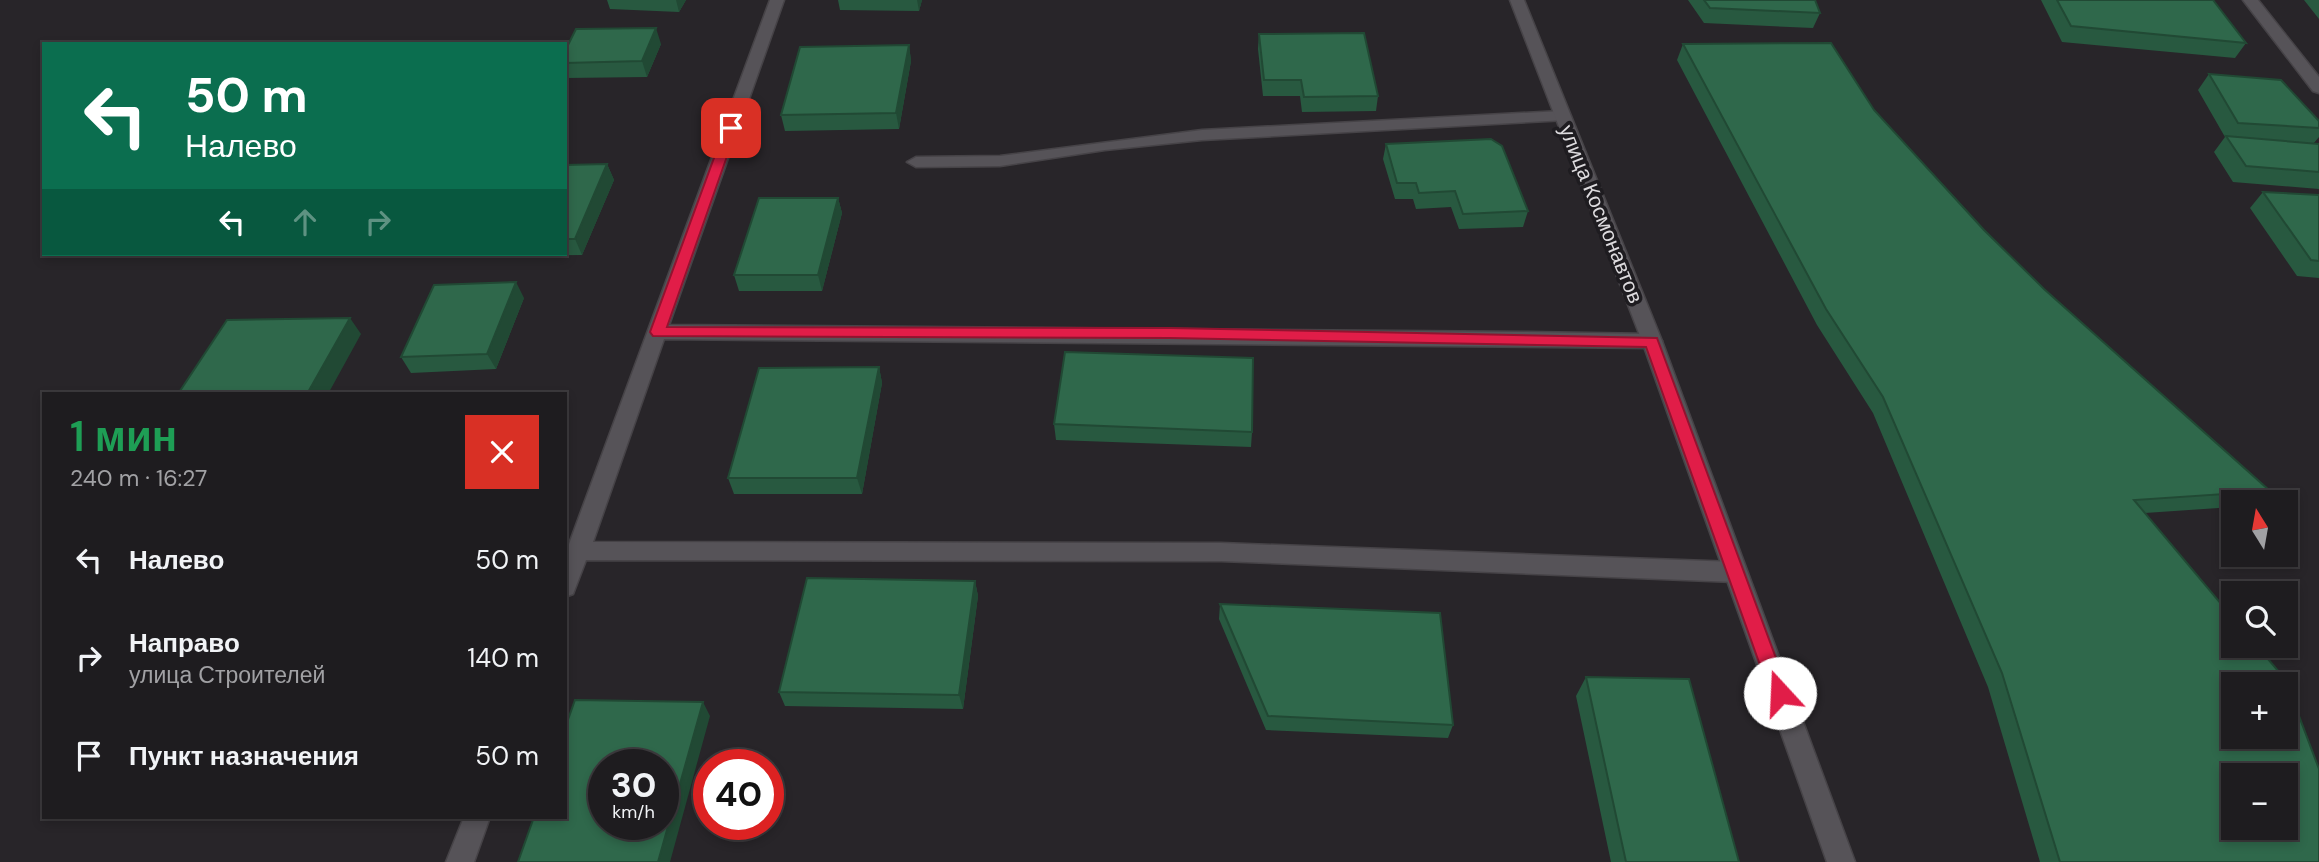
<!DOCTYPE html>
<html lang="ru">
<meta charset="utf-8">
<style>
:root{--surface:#1e1c1f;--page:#262528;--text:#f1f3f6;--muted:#a1a1a4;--line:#3c3a3d}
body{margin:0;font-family:"DM Sans",sans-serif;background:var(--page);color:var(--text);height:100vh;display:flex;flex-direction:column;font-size:26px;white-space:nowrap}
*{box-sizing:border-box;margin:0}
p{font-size:23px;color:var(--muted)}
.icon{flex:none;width:38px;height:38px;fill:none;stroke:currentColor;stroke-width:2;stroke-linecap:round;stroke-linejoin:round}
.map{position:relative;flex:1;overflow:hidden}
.drawer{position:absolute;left:42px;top:392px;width:525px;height:427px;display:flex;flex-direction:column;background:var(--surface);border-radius:0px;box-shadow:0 4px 10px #0003,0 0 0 2px var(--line)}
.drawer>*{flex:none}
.banner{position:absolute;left:42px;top:42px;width:525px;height:214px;border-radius:0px;box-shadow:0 4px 10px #0003,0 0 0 2px var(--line);background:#0b6e4f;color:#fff;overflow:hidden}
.needle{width:46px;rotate:349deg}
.buttons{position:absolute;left:2221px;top:490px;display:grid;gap:14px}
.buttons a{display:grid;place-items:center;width:77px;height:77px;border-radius:0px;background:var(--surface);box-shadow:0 4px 10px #0003,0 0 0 2px var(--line);font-size:35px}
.speed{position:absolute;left:588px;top:749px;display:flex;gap:14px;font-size:35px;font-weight:700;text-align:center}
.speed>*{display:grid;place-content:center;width:91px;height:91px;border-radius:50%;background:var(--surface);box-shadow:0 4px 10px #0003,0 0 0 2px var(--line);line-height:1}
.speed small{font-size:18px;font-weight:400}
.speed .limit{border:10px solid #d22;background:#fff;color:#111}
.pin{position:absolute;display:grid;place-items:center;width:60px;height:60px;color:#fff;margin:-30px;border-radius:14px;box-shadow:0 4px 10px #0006}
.me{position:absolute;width:77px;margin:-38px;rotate:340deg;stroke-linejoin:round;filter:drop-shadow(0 0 5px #0008)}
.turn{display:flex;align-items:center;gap:24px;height:147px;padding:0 28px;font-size:32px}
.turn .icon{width:91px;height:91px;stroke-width:2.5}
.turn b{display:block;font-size:49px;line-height:60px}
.lanes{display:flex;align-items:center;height:66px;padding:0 28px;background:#0003;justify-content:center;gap:35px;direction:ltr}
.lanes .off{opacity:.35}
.round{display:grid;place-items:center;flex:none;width:74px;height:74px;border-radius:0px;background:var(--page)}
.headline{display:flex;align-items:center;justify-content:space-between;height:119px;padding:0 28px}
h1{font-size:42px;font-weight:600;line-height:52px;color:#1e9e55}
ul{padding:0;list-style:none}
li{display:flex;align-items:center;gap:21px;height:98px;padding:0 28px}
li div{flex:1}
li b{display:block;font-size:26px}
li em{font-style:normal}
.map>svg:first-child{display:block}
</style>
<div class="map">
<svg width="2319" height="862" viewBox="0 0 2319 862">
<rect width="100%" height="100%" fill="#282529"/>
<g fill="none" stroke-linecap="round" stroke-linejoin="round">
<!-- minor casing -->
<g stroke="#464347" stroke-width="3">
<path id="minor" d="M770 0H784L669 325 1528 332 1652 334 1662 341 1652 348 664 339 593 542 1221 543 1735 562 1743 565 1747 572 1743 579 1735 582 1221 561 586 560 573 594 565 597V555Z
M2243 0H2258L2319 77V93L2313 91Z
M1561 111 1569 116 1567 120 1202 140 1105 150 1000 166 916 167 907 162 916 157 1000 156 1202 130Z
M464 817H490L474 862H446Z"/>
</g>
<!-- tertiary casing -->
<g stroke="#464347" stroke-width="3">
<path id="tertiary" d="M1510 0H1524L1662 341 1855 862H1827L1642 341Z"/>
</g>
<!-- minor -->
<use href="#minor" fill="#565358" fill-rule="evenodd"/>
<!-- tertiary -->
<use href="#tertiary" fill="#565358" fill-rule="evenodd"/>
</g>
<!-- wall -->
<path fill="#285940" d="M607 0H686L679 12 610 9Z
M838 0H922L919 11 840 10Z
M1688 0H1815L1820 13 1813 28 1704 23Z
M2041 0H2213L2246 43 2235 58 2062 42Z
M2304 0H2319V19Z
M1259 34 1378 96 1376 111 1302 112 1300 96H1263L1258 49Z
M661 44 647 77 566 78 565 77V51Z
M1683 44 1874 110 1984 230 2044 289 2270 491 2258 502H2233V507L2145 513 2319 862H2040L1988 687 1873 413 1817 325 1677 60Z
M909 45 911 61 899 129 785 131 781 115Z
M2209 74 2319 121V137L2313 144H2319V189L2233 182 2214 152 2225 137 2198 90Z
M1386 144 1528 211 1523 227 1459 229 1451 207 1416 209 1413 199H1395L1383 159Z
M607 164 614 180 582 255 490 256 489 254H565V165Z
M2263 192 2319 195V278L2297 276 2250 208Z
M838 198 842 213 822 291H739L734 275Z
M524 298 496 369 411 373 401 357Z
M879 367 882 383 862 494H734L728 478Z
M1054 424 1252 432 1251 447 1056 440Z
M975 581 978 596 963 709 785 706 779 692Z
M1220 604 1453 725 1448 738 1266 730 1219 619Z
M1586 677 1739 862H1611L1576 696Z
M190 817H327L325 821H196Z"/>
<!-- shaded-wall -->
<path fill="#214934" d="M676 0H686L679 12Z
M917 0H922L919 11Z
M656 28 661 44 647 77 642 61Z
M909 45 911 61 899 129 896 113Z
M607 164 614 180 582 255 575 239Z
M838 198 842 213 822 291 818 275Z
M516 282 524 298 496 369 487 354Z
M350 318 361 334 328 394H307Z
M879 367 882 383 862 494 857 478Z
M975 581 978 596 963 709 959 695Z
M703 702 710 716 670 862H658Z"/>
<!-- building -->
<path fill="#2f684b" stroke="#214934" stroke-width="2" fill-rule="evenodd" d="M1704 0H1815L1820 13 1710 8Z
M2057 0H2213L2246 43 2071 26Z
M656 28 642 61 565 63V51L576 29Z
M1364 33 1378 96 1304 97 1301 80H1264L1259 34Z
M1831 43 1874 110 1984 230 2044 289 2270 491 2134 500 2233 618V646H2257L2285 679 2319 769V862H2060L2002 673 1883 397 1826 309 1683 44ZM2233 684H2286V737H2233ZM2233 775H2286V828H2233Z
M909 45 896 113 781 115 800 47Z
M2209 74 2281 80 2319 121V128L2238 123Z
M2226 136 2319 144V172L2246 166Z
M1491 139 1502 146 1528 211 1463 214 1455 191 1419 193 1416 183H1397L1386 144Z
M607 164 575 239H565V165Z
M2263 192 2319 195V261L2311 260Z
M759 198H838L818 275H734Z
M516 282 487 354 401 357 434 285Z
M350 318 307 394H178L227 320Z
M1065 352 1253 358 1252 432 1054 424Z
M879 367 857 478H728L759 368Z
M807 578 975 581 959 695 779 692Z
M1220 604 1440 613 1453 725 1268 716Z
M1586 677 1689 679 1739 862H1626Z
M575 700 703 702 658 862H518L534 817H565V728ZM604 765H663V824H604Z"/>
<!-- route -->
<path fill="#e11d48" stroke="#92132f" stroke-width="2" d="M731 124 737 128 667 327 1170 328 1657 338 1789 693 1786 699 1780 701 1773 699 1770 693 1646 347 1170 338 653 336 650 332 725 128Z"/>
<g text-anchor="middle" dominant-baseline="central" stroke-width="7" stroke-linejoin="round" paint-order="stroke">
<!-- street labels -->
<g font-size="21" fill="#dddbde" stroke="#1e1c20">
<text transform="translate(1601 214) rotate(68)">улица Космонавтов</text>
</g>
</g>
</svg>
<div class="buttons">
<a><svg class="needle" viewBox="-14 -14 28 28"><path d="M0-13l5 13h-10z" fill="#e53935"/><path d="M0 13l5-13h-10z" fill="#a1a1a4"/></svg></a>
<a><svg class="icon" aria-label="search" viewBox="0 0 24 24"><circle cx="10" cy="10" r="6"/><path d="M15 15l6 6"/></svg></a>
<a>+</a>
<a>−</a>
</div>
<div class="speed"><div>30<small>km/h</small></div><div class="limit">40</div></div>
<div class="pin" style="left:731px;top:128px;background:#d93025"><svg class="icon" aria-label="arrive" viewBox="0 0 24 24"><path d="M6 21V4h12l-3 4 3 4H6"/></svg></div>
<svg class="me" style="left:1780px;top:693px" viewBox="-20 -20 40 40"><circle r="19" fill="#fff"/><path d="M0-13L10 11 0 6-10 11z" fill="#e11d48"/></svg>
<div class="banner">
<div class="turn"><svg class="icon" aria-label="left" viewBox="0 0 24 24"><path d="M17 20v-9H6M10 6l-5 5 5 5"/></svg><div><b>50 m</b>Налево</div></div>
<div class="lanes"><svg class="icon" aria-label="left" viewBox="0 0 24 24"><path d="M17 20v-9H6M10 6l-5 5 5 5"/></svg><svg class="icon off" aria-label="ahead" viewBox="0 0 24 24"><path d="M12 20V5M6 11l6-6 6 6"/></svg><svg class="icon off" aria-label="right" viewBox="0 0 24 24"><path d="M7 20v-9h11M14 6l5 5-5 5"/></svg></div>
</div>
<section class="drawer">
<div class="headline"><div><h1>1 мин</h1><p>240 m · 16:27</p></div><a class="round" style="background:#d93025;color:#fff"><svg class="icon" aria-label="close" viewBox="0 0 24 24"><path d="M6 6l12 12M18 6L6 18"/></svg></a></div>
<ul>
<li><svg class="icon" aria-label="left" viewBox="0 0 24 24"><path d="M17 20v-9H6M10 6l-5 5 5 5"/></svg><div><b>Налево</b></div><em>50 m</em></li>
<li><svg class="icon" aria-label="right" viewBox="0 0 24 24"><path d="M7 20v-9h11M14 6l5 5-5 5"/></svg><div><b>Направо</b><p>улица Строителей</p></div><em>140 m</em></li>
<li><svg class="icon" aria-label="arrive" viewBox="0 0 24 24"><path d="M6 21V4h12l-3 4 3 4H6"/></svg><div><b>Пункт назначения</b></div><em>50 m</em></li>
</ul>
</section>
</div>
